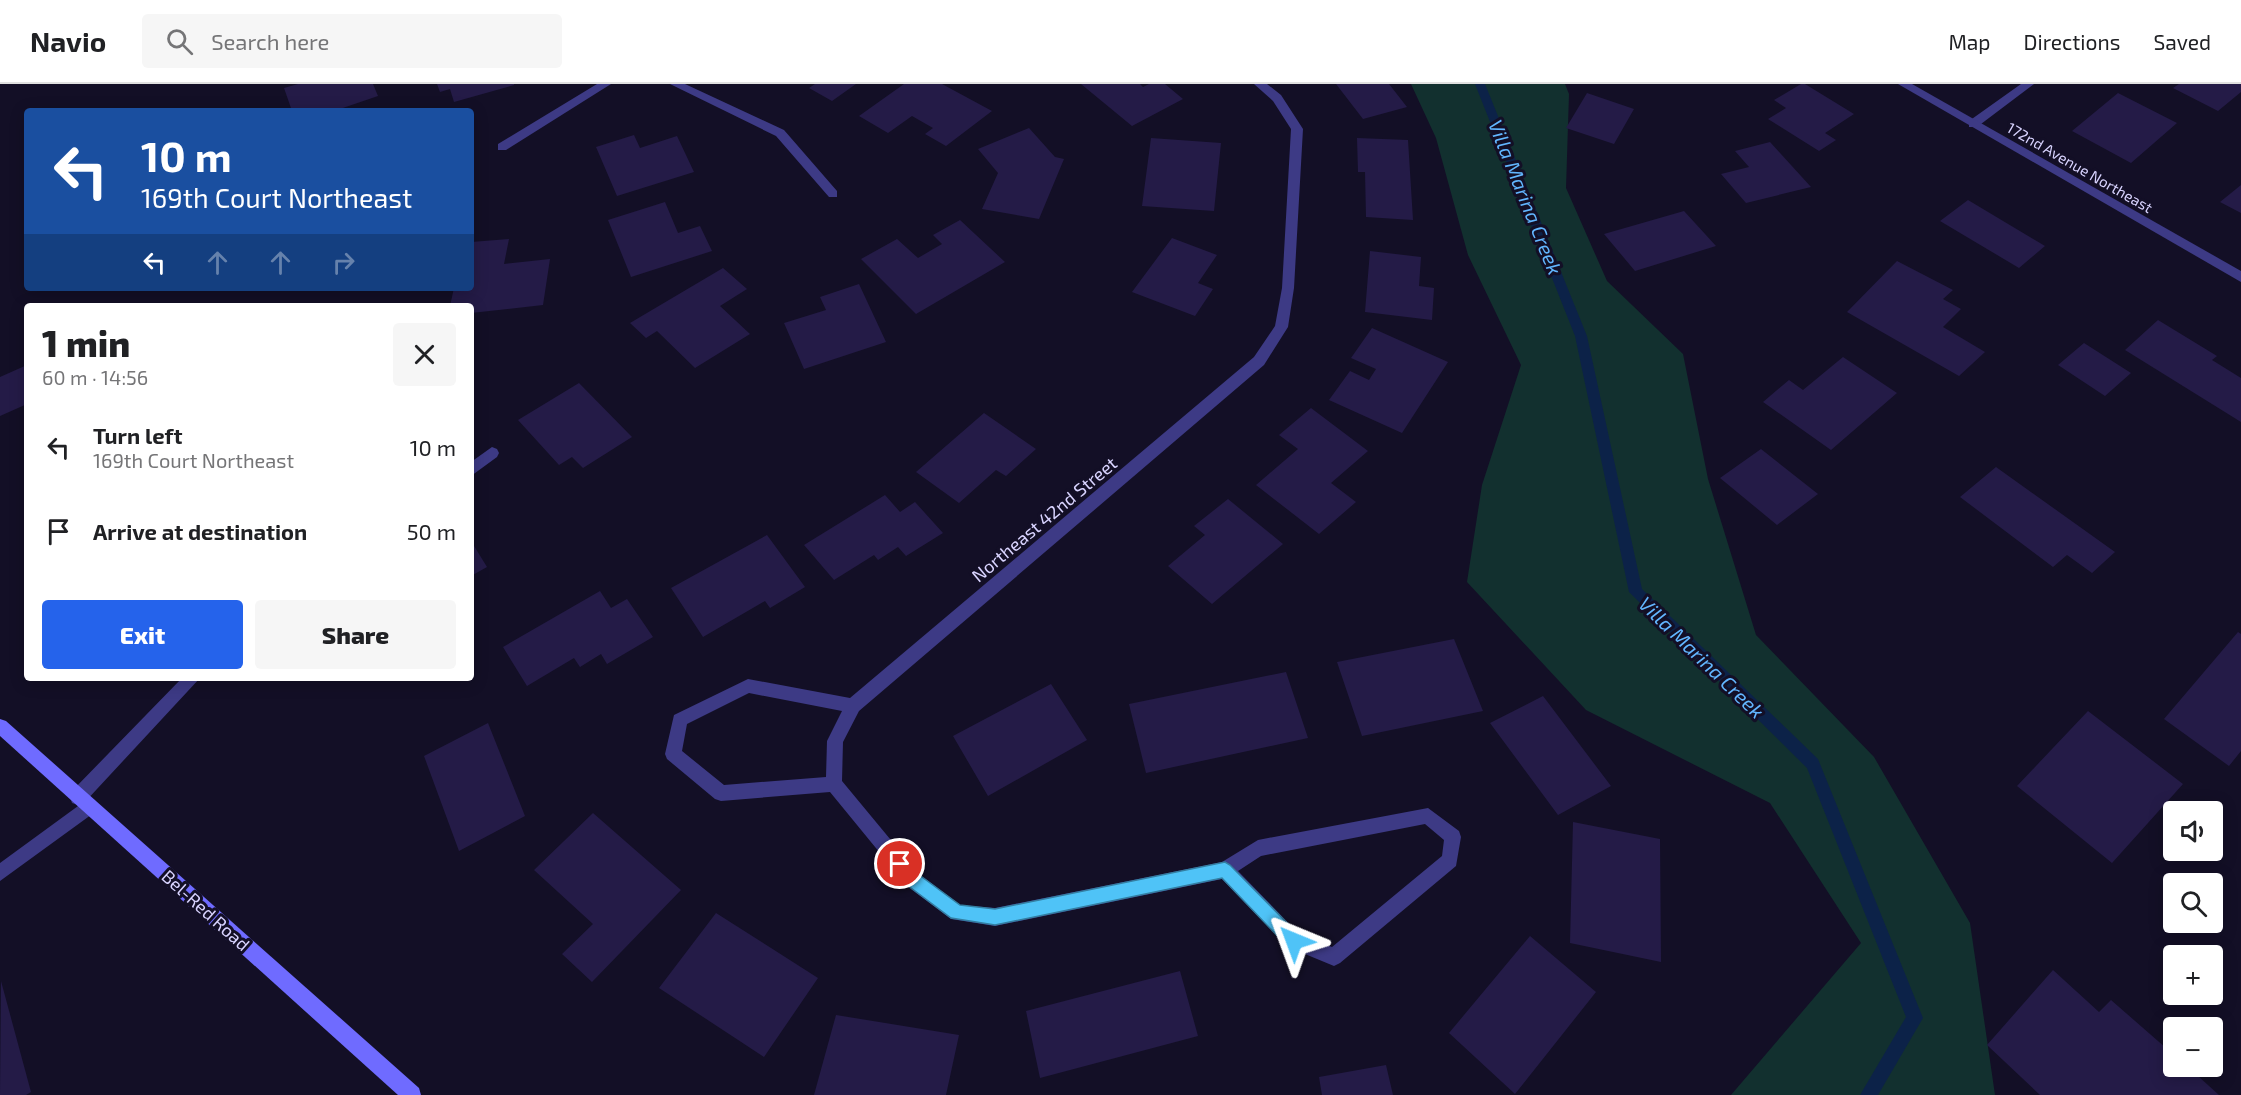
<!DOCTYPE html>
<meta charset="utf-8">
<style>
:root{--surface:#fff;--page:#f6f6f6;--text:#202124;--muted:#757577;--line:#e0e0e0;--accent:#2563eb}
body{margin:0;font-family:"Exo 2",sans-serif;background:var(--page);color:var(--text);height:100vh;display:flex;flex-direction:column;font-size:22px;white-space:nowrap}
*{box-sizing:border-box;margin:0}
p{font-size:20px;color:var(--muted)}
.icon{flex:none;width:33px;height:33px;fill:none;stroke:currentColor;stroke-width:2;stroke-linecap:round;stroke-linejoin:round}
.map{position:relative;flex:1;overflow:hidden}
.sheet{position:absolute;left:24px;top:219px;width:450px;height:378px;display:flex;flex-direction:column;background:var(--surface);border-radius:6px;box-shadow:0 3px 15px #0003}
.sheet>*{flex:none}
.top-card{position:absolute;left:24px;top:24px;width:450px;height:183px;border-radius:6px;box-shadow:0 3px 15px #0003;background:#1a4fa0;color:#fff;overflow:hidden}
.tools{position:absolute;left:2163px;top:717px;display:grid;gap:12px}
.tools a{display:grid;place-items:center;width:60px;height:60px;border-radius:6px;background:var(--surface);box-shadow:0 3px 15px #0003;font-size:30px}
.pin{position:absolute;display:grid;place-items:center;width:51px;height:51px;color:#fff;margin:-26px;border:3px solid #fff;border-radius:50%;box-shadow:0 2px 6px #0007}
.me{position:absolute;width:66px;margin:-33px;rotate:316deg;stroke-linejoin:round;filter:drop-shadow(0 0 4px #0008)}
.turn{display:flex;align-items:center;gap:21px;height:126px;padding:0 18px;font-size:27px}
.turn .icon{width:78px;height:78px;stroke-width:2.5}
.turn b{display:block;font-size:42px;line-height:51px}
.lanes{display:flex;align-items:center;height:57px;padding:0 18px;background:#0003;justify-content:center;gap:30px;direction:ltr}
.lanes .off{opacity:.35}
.round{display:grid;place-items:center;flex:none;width:63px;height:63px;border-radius:6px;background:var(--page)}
.head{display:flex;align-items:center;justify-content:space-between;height:102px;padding:0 18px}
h1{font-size:36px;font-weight:800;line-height:45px}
.primary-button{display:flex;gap:12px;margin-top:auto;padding:12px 18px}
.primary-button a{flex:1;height:69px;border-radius:6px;background:var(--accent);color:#fff;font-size:24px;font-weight:800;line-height:69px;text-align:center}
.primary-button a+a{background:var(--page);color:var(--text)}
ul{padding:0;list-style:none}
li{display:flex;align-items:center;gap:18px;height:84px;padding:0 18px}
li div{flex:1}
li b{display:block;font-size:22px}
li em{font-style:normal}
header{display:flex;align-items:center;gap:36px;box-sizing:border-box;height:84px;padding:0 30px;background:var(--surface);border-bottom:2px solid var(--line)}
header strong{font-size:28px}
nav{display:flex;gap:33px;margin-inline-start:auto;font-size:21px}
.search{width:420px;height:54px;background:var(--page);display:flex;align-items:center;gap:15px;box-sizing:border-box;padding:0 21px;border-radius:6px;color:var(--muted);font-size:22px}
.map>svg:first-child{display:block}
</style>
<header>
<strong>Navio</strong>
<div class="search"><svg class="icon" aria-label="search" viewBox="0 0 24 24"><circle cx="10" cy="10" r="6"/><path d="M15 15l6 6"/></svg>Search here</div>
<nav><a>Map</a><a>Directions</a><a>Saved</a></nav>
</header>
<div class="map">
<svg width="2241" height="1011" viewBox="0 0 2241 1011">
<rect width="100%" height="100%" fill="#130f26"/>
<!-- green -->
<path fill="#12302f" d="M1411 0H1565L1569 10 1566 104 1607 197 1683 270 1708 395 1756 551 1874 673 1970 839 1995 1011H1731L1861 859 1770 719 1586 626 1467 498 1482 401 1521 281 1468 171 1436 54Z"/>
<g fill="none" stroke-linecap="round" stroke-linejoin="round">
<!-- stream -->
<path fill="#0c2248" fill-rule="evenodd" d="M1475 0H1485L1587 252 1642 505 1818 675 1923 934 1878 1011H1860L1906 933 1807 684 1629 508 1575 252Z"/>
</g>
<!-- building -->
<path fill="#241b47" d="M298 0H373L378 12 334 27H292L284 4Z
M437 0H514V1L454 18 450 5 440 8Z
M815 0H856L832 17 809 4Z
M904 0H942L992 27 946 62 925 50 933 44 912 32 888 49 859 32Z
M1081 0H1140L1143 3 1149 0H1165L1183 15 1132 42Z
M1336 0H1389L1407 23 1363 35Z
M1801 0H1805L1854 30 1825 49 1836 56 1819 67 1768 35 1786 24 1774 16Z
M2179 0H2241V8L2218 27 2173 4Z
M1587 9 1634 25 1614 60 1566 44Z
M2118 9 2177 39 2131 79 2072 47Z
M1029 44 1055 73 1064 75 1039 135 982 125 998 89 978 65Z
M634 51 640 64 677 52 694 88 617 112 596 63Z
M1151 54 1221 59 1214 127 1142 122Z
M1357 54 1408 56 1413 136 1366 133 1365 88H1358Z
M1770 58 1811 103 1746 119 1721 90 1749 83 1735 67Z
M2241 101V129L2220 118Z
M1968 116 2045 162 2019 184 1940 137Z
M665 118 678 149 700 142 712 167 631 193 608 136Z
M1684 127 1716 162 1635 187 1604 150Z
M960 136 1005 178 916 230 861 175 897 155 918 174 942 160 933 151Z
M1172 154 1217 171 1198 199 1213 205 1195 232 1132 208Z
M509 155 504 180 550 175 543 221 471 229V222H450L454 204H471V158Z
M1370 167 1421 173 1419 202 1434 204 1432 236 1365 228Z
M1897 177 1953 206 1943 215 1961 225 1943 243 1985 268 1959 292 1847 228Z
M723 184 747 205 720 222 750 250 695 284 657 247 646 254 630 239Z
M859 200 886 258 804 285 784 239 826 226 820 213Z
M2158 236 2217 272 2212 276 2241 294V338L2125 266Z
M1372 244 1448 278 1402 349 1329 316 1350 287 1369 296 1376 285 1351 274Z
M2084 259 2131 289 2105 312 2058 281Z
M1843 273 1897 309 1831 366 1763 318 1789 296 1803 306Z
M27 281V320L0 332V293Z
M579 299 632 353 583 384 572 373 559 381 518 336Z
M1311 324 1368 367 1331 399 1356 418 1319 450 1256 401 1298 365 1279 351Z
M984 329 1036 365 1006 392 996 386 959 419 916 388Z
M1761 365 1818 410 1777 441 1720 394Z
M1996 383 2115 468 2092 489 2067 471 2053 483 1960 413Z
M885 411 900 428 915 418 943 449 906 472 898 463 878 476 874 471 834 496 804 461Z
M1228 415 1283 460 1212 520 1168 482 1205 451 1194 442Z
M767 451 805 503 770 524 765 517 703 553 671 504Z
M471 457 487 483 471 492Z
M600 507 611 524 627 515 653 553 607 580 601 570 580 583 574 574 527 602 503 563Z
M2238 548 2241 550V667L2229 682 2164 635Z
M1454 555 1483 627 1362 652 1337 578Z
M1286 588 1308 654 1146 689 1129 620Z
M1051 600 1087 656 988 712 953 652Z
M1543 612 1611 702 1558 731 1490 639Z
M2088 627 2183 700 2112 779 2017 702Z
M488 639 525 732 459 767 424 672Z
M593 729 681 806 592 898 562 870 593 840 534 786Z
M1573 738 1660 755 1661 878 1570 859Z
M716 829 818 894 764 973 659 904Z
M1530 852 1596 908 1515 1010 1449 949Z
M2053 886 2099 928 2111 916 2174 971V982H2187L2219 1011H2040L1987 961Z
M1180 887 1198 952 1040 994 1026 927Z
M1 897 31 1008 26 1011H0Z
M836 931 959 951 946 1011H814Z
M1386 981 1393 1011H1322L1319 993Z"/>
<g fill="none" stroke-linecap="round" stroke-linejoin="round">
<!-- service -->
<path fill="#3d3a85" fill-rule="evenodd" d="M492 363 497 365 499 369 497 373 471 392V378Z
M182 594H200L84 719 78 721 72 719 70 713 72 707Z"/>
<!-- minor -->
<path fill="#3d3a85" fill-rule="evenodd" d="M597 0H611L506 66H498V60Z
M670 0H685L784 46 837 107V113H829L776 52Z
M1254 0H1267L1281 11 1303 45 1294 204 1288 243 1264 281 859 627 843 658 842 697 919 790 960 821 995 824 1222 778 1258 756 1428 724 1459 747 1461 753 1456 782 1340 879 1334 882 1288 863 1222 795 995 842 951 835 907 802 830 708 721 717 715 715 667 675 665 670 674 631 748 595 850 614 1254 273 1275 242 1282 204 1291 45 1273 17ZM749 609 842 627 827 657 826 693 724 701 682 667 687 640ZM1425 740 1444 756 1442 772 1332 863 1300 851 1238 787 1261 772Z
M2021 0H2034L1977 43H1969V37Z
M89 714 95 716 97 722 95 728 0 797V779Z"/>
<!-- tertiary -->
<path fill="#3d3a85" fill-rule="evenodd" d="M1898 0H1912L2241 187V198Z"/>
<!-- secondary -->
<path fill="#6f6bff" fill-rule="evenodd" d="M0 635 6 637 419 1004 421 1011H398L0 652Z"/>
</g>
<!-- route -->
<path fill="#4fc3f7" stroke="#337fa1" stroke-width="1.5" d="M900 772 905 775 918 790 960 821 995 825 1225 778 1230 781 1299 851 1302 857 1299 863 1294 865 1288 863 1222 794 995 841 951 834 907 801 892 780 894 775Z"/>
<g text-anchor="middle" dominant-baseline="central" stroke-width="6" stroke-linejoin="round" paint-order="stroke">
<!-- far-street labels -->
<g font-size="15" fill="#d9d4ff" stroke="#130f26">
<text transform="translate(2080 83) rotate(30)">172nd Avenue Northeast</text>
</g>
<!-- street labels -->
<g font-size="18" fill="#d9d4ff" stroke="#130f26">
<text transform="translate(1044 435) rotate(-40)">Northeast 42nd Street</text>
<text transform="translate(206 826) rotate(42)">Bel-Red Road</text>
</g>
<!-- water labels -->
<g font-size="20" font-style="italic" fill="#62b6ff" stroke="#130f26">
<text transform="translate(1526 113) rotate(68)">Villa Marina Creek</text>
<text transform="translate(1702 573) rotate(44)">Villa Marina Creek</text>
</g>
</g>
</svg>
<div class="tools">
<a><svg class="icon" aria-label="sound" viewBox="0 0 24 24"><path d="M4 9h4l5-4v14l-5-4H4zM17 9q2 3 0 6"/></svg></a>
<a><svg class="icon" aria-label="search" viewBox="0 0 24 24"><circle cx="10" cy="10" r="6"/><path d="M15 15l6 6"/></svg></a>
<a>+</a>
<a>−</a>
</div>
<div class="pin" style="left:900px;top:780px;background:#d93025"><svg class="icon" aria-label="arrive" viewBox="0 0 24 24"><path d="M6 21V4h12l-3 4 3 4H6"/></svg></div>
<svg class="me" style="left:1294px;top:857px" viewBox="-20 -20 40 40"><path d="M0-17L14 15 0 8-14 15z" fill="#4fc3f7" stroke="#fff" stroke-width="4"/></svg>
<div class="top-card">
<div class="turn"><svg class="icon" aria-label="left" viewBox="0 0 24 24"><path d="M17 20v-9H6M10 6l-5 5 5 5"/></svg><div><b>10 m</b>169th Court Northeast</div></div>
<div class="lanes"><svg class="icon" aria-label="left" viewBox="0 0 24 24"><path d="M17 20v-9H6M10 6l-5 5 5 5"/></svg><svg class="icon off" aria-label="ahead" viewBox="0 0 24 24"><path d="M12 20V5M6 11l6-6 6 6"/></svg><svg class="icon off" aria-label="ahead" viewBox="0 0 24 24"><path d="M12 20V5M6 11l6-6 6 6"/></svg><svg class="icon off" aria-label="right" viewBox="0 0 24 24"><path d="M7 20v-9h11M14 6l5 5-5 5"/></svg></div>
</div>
<section class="sheet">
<div class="head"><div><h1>1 min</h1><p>60 m · 14:56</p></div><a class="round"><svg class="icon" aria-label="close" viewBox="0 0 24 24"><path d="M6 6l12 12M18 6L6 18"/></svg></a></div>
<ul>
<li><svg class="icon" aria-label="left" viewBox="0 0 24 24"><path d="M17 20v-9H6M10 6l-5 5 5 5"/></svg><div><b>Turn left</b><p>169th Court Northeast</p></div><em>10 m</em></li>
<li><svg class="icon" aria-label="arrive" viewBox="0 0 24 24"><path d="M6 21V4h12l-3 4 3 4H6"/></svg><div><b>Arrive at destination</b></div><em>50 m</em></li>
</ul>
<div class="primary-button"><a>Exit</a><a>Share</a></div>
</section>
</div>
